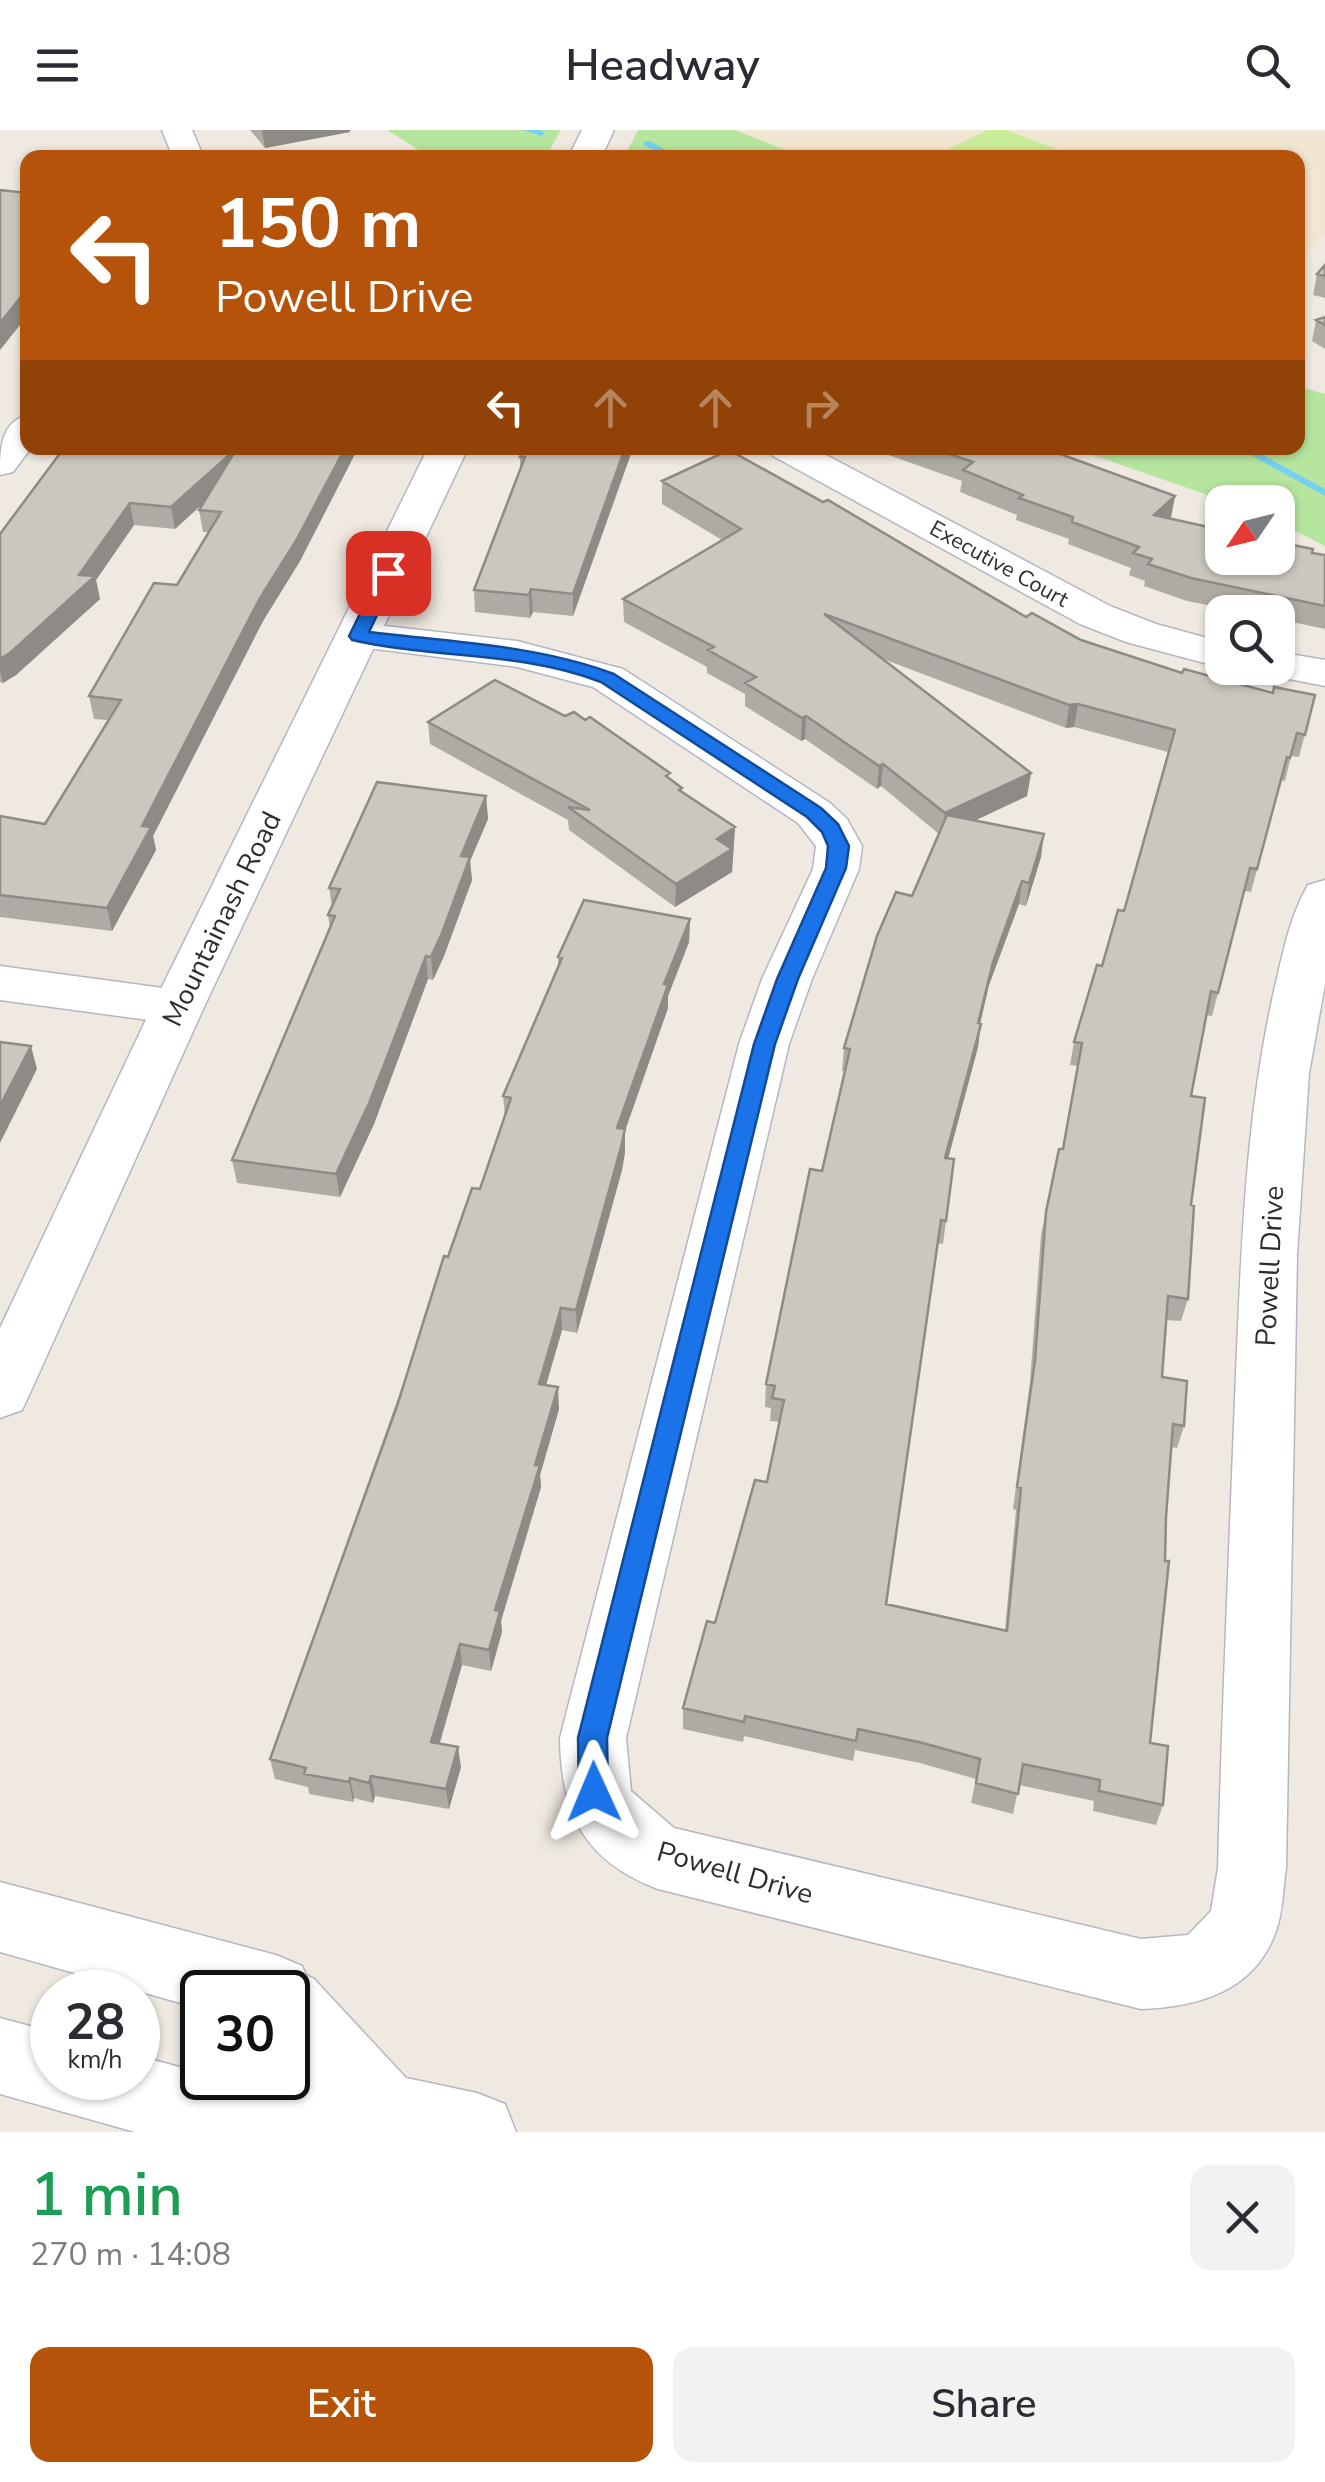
<!DOCTYPE html>
<meta charset="utf-8">
<style>
:root{--surface:#fff;--page:#f2f2f3;--text:#2b2b33;--muted:#7c7c81;--accent:#b45309}
body{margin:0;font-family:"Nunito Sans",sans-serif;background:var(--page);color:var(--text);height:100vh;display:flex;flex-direction:column;font-size:38px;white-space:nowrap}
*{box-sizing:border-box;margin:0}
p{font-size:32px;color:var(--muted)}
.icon{flex:none;width:55px;height:55px;fill:none;stroke:currentColor;stroke-width:2;stroke-linecap:round;stroke-linejoin:round}
.map{position:relative;height:2002px;overflow:hidden}
.panel{display:flex;flex-direction:column;background:var(--surface);flex:1}
.panel>*{flex:none}
.top-card{position:absolute;left:20px;top:20px;width:1285px;height:305px;border-radius:20px;box-shadow:0 2px 8px #0004;background:#b45309;color:#fff;overflow:hidden}
.needle{width:65px;rotate:235deg}
.tools{position:absolute;left:1205px;top:355px;display:grid;gap:20px}
.tools a{display:grid;place-items:center;width:90px;height:90px;border-radius:20px;background:var(--surface);box-shadow:0 2px 8px #0004;font-size:50px}
.speed{position:absolute;left:30px;top:1840px;display:flex;gap:20px;font-size:50px;font-weight:700;text-align:center}
.speed>*{display:grid;place-content:center;width:130px;height:130px;border-radius:50%;background:var(--surface);box-shadow:0 2px 8px #0004;line-height:1}
.speed small{font-size:25px;font-weight:400}
.speed .limit{border:5px solid #111;border-radius:15px;background:#fff;color:#111}
.pin{position:absolute;display:grid;place-items:center;width:85px;height:85px;color:#fff;margin:-42px;border-radius:20px;box-shadow:0 5px 15px #0006}
.me{position:absolute;width:110px;margin:-55px;rotate:359deg;stroke-linejoin:round;filter:drop-shadow(0 0 8px #0008)}
.turn{display:flex;align-items:center;gap:35px;height:210px;padding:0 30px;font-size:45px}
.turn .icon{width:130px;height:130px;stroke-width:2.5}
.turn b{display:block;font-size:70px;line-height:85px}
.lanes{display:flex;align-items:center;height:95px;padding:0 30px;background:#0003;justify-content:center;gap:50px;direction:ltr}
.lanes .off{opacity:.35}
.round{display:grid;place-items:center;flex:none;width:105px;height:105px;border-radius:20px;background:var(--page)}
.overview{display:flex;align-items:center;justify-content:space-between;height:170px;padding:0 30px}
h1{font-size:60px;font-weight:600;line-height:75px;color:#1e9e55}
.primary-button{display:flex;gap:20px;margin-top:auto;padding:20px 30px}
.primary-button a{flex:1;height:115px;border-radius:20px;background:var(--accent);color:#fff;font-size:40px;font-weight:600;line-height:115px;text-align:center}
.primary-button a+a{background:var(--page);color:var(--text)}
header{display:flex;justify-content:space-between;align-items:center;height:130px;padding:0 30px;background:var(--surface);font-size:45px;font-weight:600}
.map>svg:first-child{display:block}
</style>
<header><svg class="icon" aria-label="menu" viewBox="0 0 24 24"><path d="M4 6h16M4 12h16M4 18h16"/></svg>Headway<svg class="icon" aria-label="search" viewBox="0 0 24 24"><circle cx="10" cy="10" r="6"/><path d="M15 15l6 6"/></svg></header>
<div class="map">
<svg width="1325" height="2002" viewBox="0 0 1325 2002">
<rect width="100%" height="100%" fill="#efe9e1"/>
<!-- education -->
<path fill="#f0e6d1" d="M735 0H1325V102L1298 133V28L803 27Z"/>
<!-- green -->
<path fill="#b6e59e" d="M387 0H561L546 27H430Z
M638 0H735L803 27H624Z
M1298 256 1325 264V416L1278 392V372H1228L1072 318H1298Z"/>
<!-- pitch -->
<path fill="#c9ec9a" d="M988 0H1006L1077 27H931Z"/>
<g fill="none" stroke-linecap="round" stroke-linejoin="round">
<!-- stream -->
<path fill="#75cff0" fill-rule="evenodd" d="M524 0H539L545 3 541 6Z
M644 11H650L680 28H668L644 15Z
M1238 318H1250L1325 359V366Z"/>
<!-- minor casing -->
<g stroke="#b4b7c1" stroke-width="3">
<path id="minor" d="M162 0H192L204 28H173Z
M28 285V318H31L13 342 0 345C0 320 0 292 28 285Z
M767 318H813L1110 476 1156 494 1222 512 1223 538 1126 512 1080 494 773 326Z
M359 493 517 511 623 539 830 673 847 689 862 716 859 739 812 849 789 914 626 1608 631 1661 674 1698 1141 1809 1188 1805 1211 1781 1218 1738C1222 1582 1229 1425 1235 1269 1241 1128 1244 986 1277 848 1284 817 1292 782 1308 755L1325 750V854L1309 943 1297 1125 1286 1738C1283 1758 1283 1782 1276 1801 1255 1861 1199 1877 1141 1879L658 1759C584 1731 561 1684 560 1608L739 914 762 849 813 739 816 716 798 693 593 557 517 537 344 515 338 506 344 497Z
M1278 522 1325 530V556L1263 544 1259 538H1278Z
M0 836 178 860 196 865 203 877 196 889 178 894 0 870Z"/>
</g>
<!-- tertiary casing -->
<g stroke="#b4b7c1" stroke-width="3">
<path id="tertiary" d="M582 0H614L601 28H568Z
M428 318H468L204 877 30 1263 22 1280 0 1288V1198L152 877Z"/>
</g>
<!-- secondary casing -->
<g stroke="#b4b7c1" stroke-width="3">
<path id="secondary" d="M0 1752 276 1825 302 1836 306 1845 314 1849 406 1948 477 1963 505 1974 516 2002H135L0 1964V1888L52 1902V1948H138V1926L202 1943V1948L301 1945 288 1931V1862H202V1879L0 1822Z"/>
</g>
<!-- minor -->
<use href="#minor" fill="#fff" fill-rule="evenodd"/>
<!-- tertiary -->
<use href="#tertiary" fill="#fff" fill-rule="evenodd"/>
<!-- secondary -->
<use href="#secondary" fill="#fff" fill-rule="evenodd"/>
</g>
<!-- wall -->
<path fill="#afaba4" fill-rule="evenodd" d="M250 0H350V2L265 18Z
M1325 135V168L1313 165 1317 144Z
M1325 187V219L1312 211 1316 190Z
M64 318H358L300 431 263 491 153 706 156 720 112 801 0 787V686L45 694 108 590 94 589 89 566 177 455 208 402H203L199 380 202 374 175 399 134 395 96 450 100 469 16 545 3 553 0 552V404Z
M523 318H633L573 486 533 482 530 488 475 482 474 460 520 340V327Z
M880 318H1044L1175 366 1170 389 1325 425V499L1278 489V482H1244L1187 471 1144 456 1145 451 1129 445 1131 438 1068 414 1069 409 1016 390 1017 385 960 362 962 351 880 322Z
M662 351 1026 487 1081 510 1182 543 1273 563 1315 565 1299 627 1291 626 1285 651 1281 650 1251 762 1244 761 1212 886 1206 885 1191 966V1075L1188 1169 1181 1191 1166 1190 1162 1247 1184 1296 1177 1318 1171 1317 1150 1613 1163 1675 1156 1695 1093 1681 1094 1671 1019 1655 1013 1684 971 1673 976 1649 920 1633 855 1620 853 1631 744 1606 743 1612 683 1599V1578L767 1352 780 1292 770 1291 771 1278 765 1277 766 1254 822 1041 845 941H842L844 918 939 704 881 656 877 659 805 609 801 611 745 576V564L707 543V537L624 492 623 469 722 410 662 374ZM883 529 1066 598 1074 597 1168 622 1124 781 1074 912 1070 935 1078 936 1063 1019H1059L1041 1105 1030 1252 1013 1379 1016 1380 1005 1500 887 1474 937 1113 943 1114 954 1029H948L978 917 980 893 989 855 1019 774 1026 776 1041 727 976 690 1027 666 1031 643Z
M428 592 670 649 682 658V662L735 697 732 742 675 777 569 700 568 690 430 614Z
M486 666 488 689 470 731 472 750 444 826 433 850 428 849 374 994 340 1067 237 1053 232 1030 330 799 328 785 332 777 329 758Z
M690 789 689 812 668 866V878L625 1000V1022L622 1040 577 1203 562 1200 546 1255 559 1279 540 1345 541 1357 501 1491 502 1502 491 1541 462 1535 440 1613 461 1637 449 1679 375 1666 373 1673 354 1668 353 1672 309 1664 308 1657 275 1649 270 1629 448 1127 480 1059 505 987 503 966 558 837V827Z"/>
<!-- shaded-wall -->
<path fill="#8e8b86" d="M262 0H350V2L265 18Z
M28 158V185L0 220V193Z
M237 318 240 340 175 399 171 377Z
M345 318H358L300 431 263 491 153 706 156 720 112 801 107 778 142 696 260 468Z
M625 318H633L573 486V464Z
M1175 366 1171 388 1150 407 1154 385Z
M130 373 134 395 96 450 100 469 16 545 3 553 0 541V529L79 445Z
M531 459 533 482 530 488 529 465Z
M1078 574 1074 597 1066 598 1069 575Z
M806 586 805 609 801 611 802 588Z
M883 634 881 656 877 659 879 636Z
M1031 643 1027 666 942 706 945 683Z
M486 666 488 689 470 731 472 750 444 826 433 850 431 827 461 726Z
M735 697 732 742 675 777 676 754 717 709Z
M1044 704 1041 727 1026 776 1029 753Z
M1022 751 1019 774 989 855 975 916 978 893 993 832Z
M690 789 689 812 668 866V878L625 1001V1022L622 1040 577 1203 576 1180 617 998 664 854Z
M426 826 428 849 374 994 340 1067 336 1044Z
M981 894 978 917 942 1051 945 1028Z
M31 916 37 939 0 1013V976Z
M561 1178 562 1200 540 1276 539 1254Z
M558 1257 559 1279 540 1345 541 1357 501 1491 502 1502 491 1541 489 1520 495 1480Z
M460 1514 462 1535 434 1632 431 1612Z
M458 1617 461 1637 449 1679 446 1659Z
M371 1646 375 1666 373 1673 369 1653Z
M350 1648 354 1668 353 1672 349 1652Z"/>
<!-- building -->
<path fill="#cbc7bf" stroke="#8e8b86" stroke-width="2.5" d="M0 60 28 63V158L0 193Z
M1325 135V146L1317 144Z
M1325 187V195L1316 190Z
M64 318H345L297 409 260 468 142 696 151 697 107 778 0 765V686L45 694 121 570 89 566 154 453 177 455 221 382 199 380 237 318 171 377 130 373 79 445 95 446 10 523 0 529V404Z
M523 318H625L573 464 531 459 529 465 474 460 525 327H520Z
M932 318H1044L1175 366 1154 385 1222 400V428H1278V412L1313 419 1312 423 1325 425V476L1191 448 1148 434 1152 429 1133 423 1139 417 1072 392 1073 387 1019 368 1023 365 963 340 973 332Z
M729 320 823 372 828 370 1026 487 1032 483 1081 510 1182 543 1184 539 1273 563 1274 557 1315 565 1305 605 1297 603 1290 628 1287 627 1257 739 1250 738 1218 863 1211 861 1191 966 1205 968 1191 1075 1194 1076 1188 1169 1168 1166 1162 1247 1187 1251 1184 1296 1173 1294 1166 1387 1165 1431H1169L1150 1613 1168 1616 1163 1675 1099 1661 1100 1650 1023 1634 1018 1664 976 1653 980 1629 923 1613 858 1599 856 1611 745 1586 744 1592 683 1578 707 1491 715 1493 755 1350 767 1352 784 1270 772 1268 775 1256 766 1254 810 1039 822 1041 850 919 844 918 877 806 896 762 912 766 947 685 1044 704 1029 753 1022 751 993 832 978 893 981 894 945 1028 954 1029 946 1091 941 1090 886 1474 1007 1501 1021 1358 1017 1357 1035 1230 1046 1082 1059 1019H1063L1082 913 1074 912 1097 835 1102 836 1118 780 1124 781 1175 600 1078 574 1069 575 824 484 1031 643 945 683 883 634 879 636 806 586 802 588 745 553 756 547 708 520 714 517 623 469 741 399 662 351Z
M495 550 565 586 574 582 585 590 590 587 670 643 666 646 682 658 679 660 735 697 717 709 732 719 676 754 568 677 590 680 428 592Z
M377 652 486 666 461 726 470 727 442 803 431 827 426 826 370 971 336 1044 232 1030 335 786 328 785 340 759 329 758Z
M584 770 690 789 664 854 668 855 617 998 625 999 621 1017 576 1180 561 1178 539 1254 558 1257 535 1335H540L495 1480 500 1481 489 1520 460 1514 431 1612 458 1617 446 1659 371 1646 369 1653 350 1648 349 1652 304 1644 306 1638 270 1629 397 1276 444 1126 448 1127 472 1058 480 1059 511 968 503 966 562 828 558 827Z
M0 912 31 916 0 976Z"/>
<!-- route -->
<path fill="#1a73e8" stroke="#114b97" stroke-width="2.5" d="M388 438 397 443 369 502C451 512 537 515 614 544L821 678 838 694 849 716 846 738 798 849 775 914 607 1608 608 1662 604 1672 594 1676 583 1672 579 1662 578 1608 754 914 777 849 826 738 828 716 822 702 807 687 601 552C521 521 435 529 352 510L349 506 380 443Z"/>
<g text-anchor="middle" dominant-baseline="central" stroke-width="9" stroke-linejoin="round" paint-order="stroke">
<!-- far-street labels -->
<g font-size="22" fill="#2e2e2e" stroke="#fff">
<text transform="translate(999 434) rotate(29)">Executive Court</text>
</g>
<!-- street labels -->
<g font-size="28" fill="#2e2e2e" stroke="#fff">
<text transform="translate(222 789) rotate(-64)">Mountainash Road</text>
<text transform="translate(1270 1136) rotate(-87)">Powell Drive</text>
<text transform="translate(735 1743) rotate(16)">Powell Drive</text>
</g>
</g>
</svg>
<div class="tools">
<a><svg class="needle" viewBox="-14 -14 28 28"><path d="M0-13l5 13h-10z" fill="#e53935"/><path d="M0 13l5-13h-10z" fill="#7c7c81"/></svg></a>
<a><svg class="icon" aria-label="search" viewBox="0 0 24 24"><circle cx="10" cy="10" r="6"/><path d="M15 15l6 6"/></svg></a>
</div>
<div class="speed"><div>28<small>km/h</small></div><div class="limit">30</div></div>
<div class="pin" style="left:388px;top:443px;background:#d93025"><svg class="icon" aria-label="arrive" viewBox="0 0 24 24"><path d="M6 21V4h12l-3 4 3 4H6"/></svg></div>
<svg class="me" style="left:594px;top:1662px" viewBox="-20 -20 40 40"><path d="M0-17L14 15 0 8-14 15z" fill="#1a73e8" stroke="#fff" stroke-width="4"/></svg>
<div class="top-card">
<div class="turn"><svg class="icon" aria-label="left" viewBox="0 0 24 24"><path d="M17 20v-9H6M10 6l-5 5 5 5"/></svg><div><b>150 m</b>Powell Drive</div></div>
<div class="lanes"><svg class="icon" aria-label="left" viewBox="0 0 24 24"><path d="M17 20v-9H6M10 6l-5 5 5 5"/></svg><svg class="icon off" aria-label="ahead" viewBox="0 0 24 24"><path d="M12 20V5M6 11l6-6 6 6"/></svg><svg class="icon off" aria-label="ahead" viewBox="0 0 24 24"><path d="M12 20V5M6 11l6-6 6 6"/></svg><svg class="icon off" aria-label="right" viewBox="0 0 24 24"><path d="M7 20v-9h11M14 6l5 5-5 5"/></svg></div>
</div>
</div>
<section class="panel">
<div class="overview"><div><h1>1 min</h1><p>270 m · 14:08</p></div><a class="round"><svg class="icon" aria-label="close" viewBox="0 0 24 24"><path d="M6 6l12 12M18 6L6 18"/></svg></a></div>
<div class="primary-button"><a>Exit</a><a>Share</a></div>
</section>
